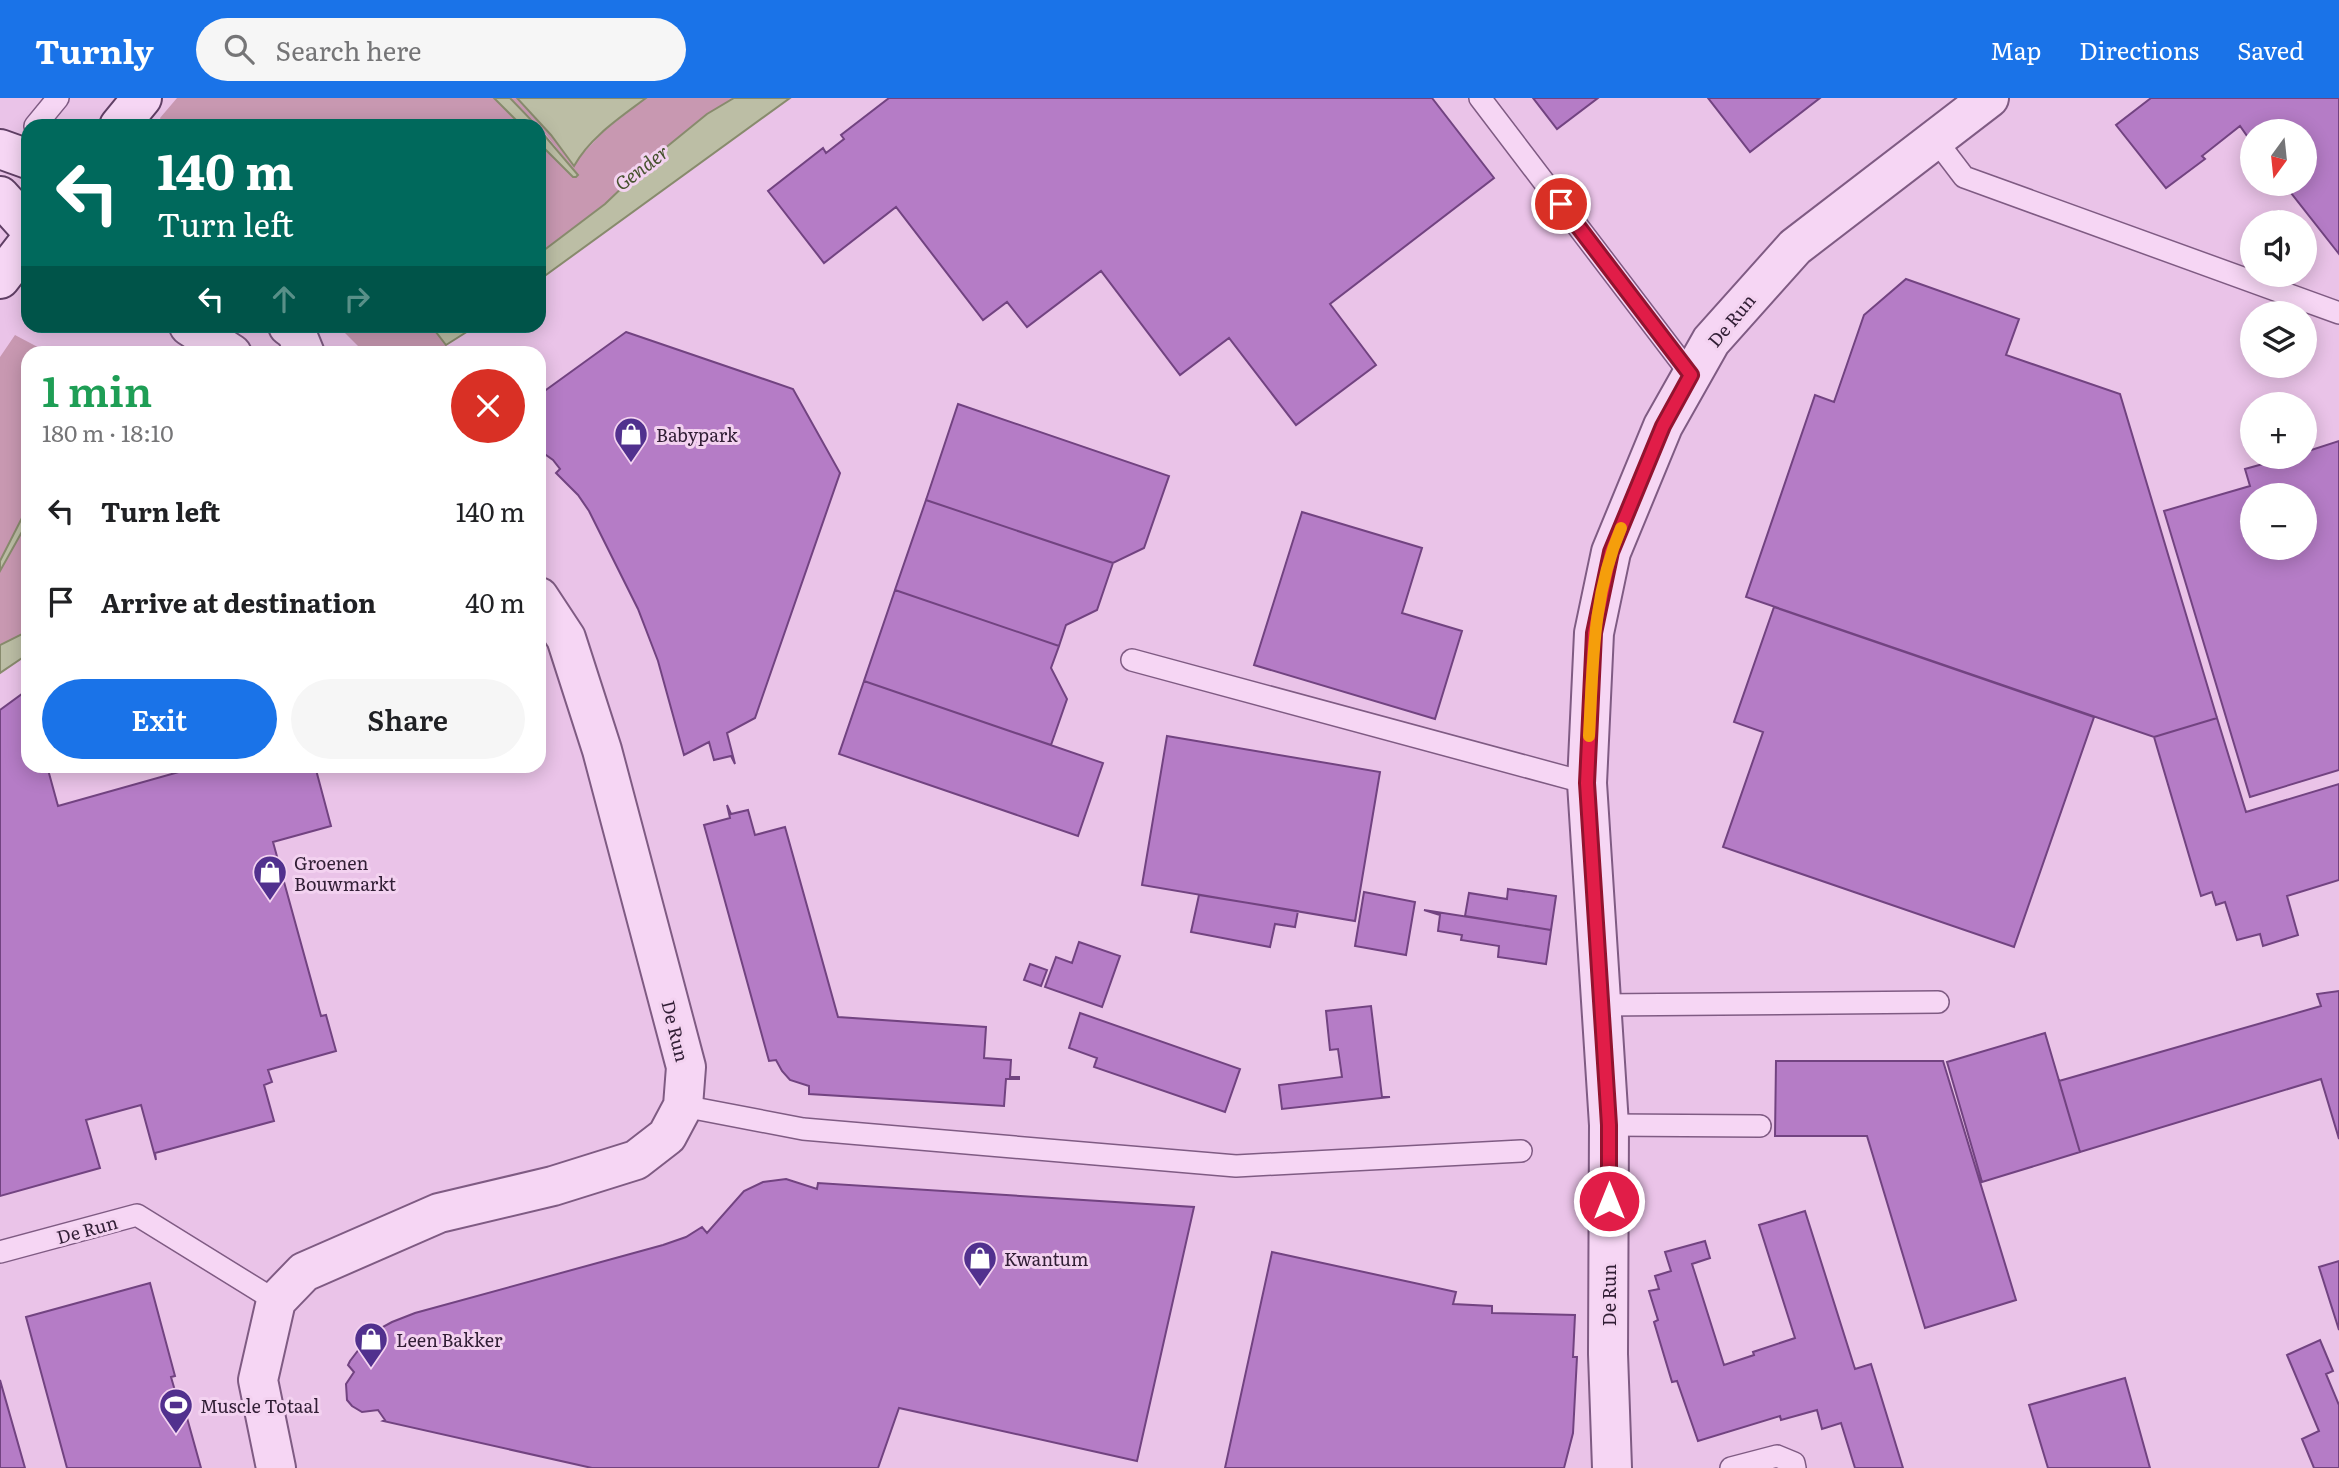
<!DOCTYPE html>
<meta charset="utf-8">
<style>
:root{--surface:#fff;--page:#f6f6f6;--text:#202124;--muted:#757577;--accent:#1a73e8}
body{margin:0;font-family:Literata,serif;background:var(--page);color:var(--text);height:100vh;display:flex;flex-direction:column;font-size:26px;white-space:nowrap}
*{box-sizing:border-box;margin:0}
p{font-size:23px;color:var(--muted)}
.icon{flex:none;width:38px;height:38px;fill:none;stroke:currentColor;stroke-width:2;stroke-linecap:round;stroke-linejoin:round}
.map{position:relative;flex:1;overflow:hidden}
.details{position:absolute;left:21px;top:248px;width:525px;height:427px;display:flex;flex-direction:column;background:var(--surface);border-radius:21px;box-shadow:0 4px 18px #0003}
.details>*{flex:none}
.banner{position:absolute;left:21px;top:21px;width:525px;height:214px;border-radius:21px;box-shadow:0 4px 18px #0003;background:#00695c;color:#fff;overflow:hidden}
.needle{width:46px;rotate:195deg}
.tools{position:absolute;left:2240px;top:21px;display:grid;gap:14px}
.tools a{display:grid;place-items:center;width:77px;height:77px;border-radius:50%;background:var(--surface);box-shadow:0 4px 18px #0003;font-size:35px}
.pin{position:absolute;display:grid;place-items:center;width:60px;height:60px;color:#fff;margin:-30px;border:4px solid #fff;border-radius:50%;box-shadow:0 2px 7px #0007}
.me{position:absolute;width:77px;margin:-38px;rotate:0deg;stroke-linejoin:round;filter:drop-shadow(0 0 5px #0008)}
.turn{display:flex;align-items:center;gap:24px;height:147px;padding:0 21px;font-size:32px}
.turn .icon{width:91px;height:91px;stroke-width:2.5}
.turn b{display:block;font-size:49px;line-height:60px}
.lanes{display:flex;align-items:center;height:66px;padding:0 21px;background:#0003;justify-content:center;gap:35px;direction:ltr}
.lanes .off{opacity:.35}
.round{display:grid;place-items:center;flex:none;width:74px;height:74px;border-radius:37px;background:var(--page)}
.head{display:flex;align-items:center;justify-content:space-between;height:119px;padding:0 21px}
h1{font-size:42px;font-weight:600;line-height:52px;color:#1e9e55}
.button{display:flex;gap:14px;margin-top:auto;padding:14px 21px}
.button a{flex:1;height:80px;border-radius:42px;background:var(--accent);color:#fff;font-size:28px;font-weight:600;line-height:80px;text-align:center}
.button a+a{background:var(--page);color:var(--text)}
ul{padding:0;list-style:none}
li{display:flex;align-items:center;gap:21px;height:91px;padding:0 21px}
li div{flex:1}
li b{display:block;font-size:26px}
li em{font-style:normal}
header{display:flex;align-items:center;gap:42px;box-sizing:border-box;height:98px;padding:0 35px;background:var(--accent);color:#fff}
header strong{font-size:33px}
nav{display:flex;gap:38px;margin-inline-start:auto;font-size:24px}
.search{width:490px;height:63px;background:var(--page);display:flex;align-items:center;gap:18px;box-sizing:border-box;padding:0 24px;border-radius:38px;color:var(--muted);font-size:26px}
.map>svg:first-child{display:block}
</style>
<header>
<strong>Turnly</strong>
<div class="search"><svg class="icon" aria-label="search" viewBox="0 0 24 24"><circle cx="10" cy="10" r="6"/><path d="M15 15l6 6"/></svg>Search here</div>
<nav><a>Map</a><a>Directions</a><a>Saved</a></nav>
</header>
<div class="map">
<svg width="2339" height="1370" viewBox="0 0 2339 1370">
<rect width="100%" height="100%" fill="#eac3e8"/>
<!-- green -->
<path fill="#c898b1" d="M177 0H494L522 28H163L160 20Z
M510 0H517L551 37 563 54 578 61 603 34 646 0H734L707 16 653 60 605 106 539 156V45L573 79 578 77 539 28Z
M338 228H442L436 234 452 255H365Z
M15 237 49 255 28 256V533L0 547V259Z"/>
<!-- water -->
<path fill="#bcbea5" stroke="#888b6d" stroke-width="2" d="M494 0H510L537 28H522Z
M517 0H646C621 19 590 39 574 68L551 37Z
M734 0H790L539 182V156L605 106 653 60 707 16Z
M539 31 578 77 576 79H573L539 45Z
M442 228H476L446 247 436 234Z
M28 385V423L0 473V463L25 414Z
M28 533V556L0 575V547Z"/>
<!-- building -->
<path fill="#b57cc6" stroke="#724381" stroke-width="2" fill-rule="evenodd" d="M889 0H1432L1494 80 1330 206 1376 267 1296 327 1229 240 1180 277 1101 173 1027 229 1007 204 983 222 896 109 824 165 768 93 823 50 826 55 844 41 841 37Z
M1533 0H1598L1557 31Z
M1708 0H1820L1750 54Z
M2151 0H2339V156L2284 86H2305V33H2252V45L2240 28 2202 58 2205 61 2166 90 2116 27Z
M2280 113 2289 124H2270L2273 114Z
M1906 181 2019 221 2006 257 2120 296 2217 620 2154 639 1746 499 1815 297 1834 304 1864 217Z
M626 234 793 291 840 375 755 620 727 635 735 666 731 658 714 662 709 644 684 657 658 563 638 511 589 413 578 397 556 375 560 371 553 362 539 352V297Z
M958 306 1169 378 1144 450 1113 465 926 402Z
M2339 343V672L2250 699 2164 413 2250 388 2245 371 2288 359H2305V354ZM2252 397H2305V450H2252Z
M926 402 1113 465 1097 512 1066 527 1059 548 895 492Z
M1302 414 1422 450 1402 515 1462 533 1435 621 1254 567Z
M895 492 1059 548 1051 570 1067 601 1051 647 864 583Z
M1774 509 2094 619 2014 849 1723 749 1763 634 1734 624Z
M864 583 1103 665 1078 738 839 656Z
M26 593 28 668H47L58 708 200 668H315L331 728 273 744 321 918 326 917 336 953 268 972 272 984 264 987 274 1023 155 1055 156 1062 141 1007 86 1022 100 1070 0 1098V612Z
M2217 620 2246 714 2339 686V782L2287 798 2298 837 2263 848 2260 836 2237 842 2225 804 2216 807 2212 794 2201 798 2154 639Z
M1167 638 1380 674 1355 823 1142 787Z
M727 707 731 716 748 712 755 737 785 729 838 919 986 929 984 960 1011 962 1010 979H1019V981H1006L1004 1008 809 996V988L790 982 782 973 776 962 769 963 704 727 730 720Z
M1508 791 1556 798 1551 832 1465 818 1469 795 1507 801Z
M1364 794 1415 804 1406 857 1355 848Z
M1199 797 1298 813 1295 829 1275 826 1270 849 1191 834Z
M1424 812 1551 832 1546 866 1498 859 1499 848 1461 842 1462 837 1438 833 1440 817Z
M1079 844 1120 858 1102 909 1045 889 1056 859 1072 865Z
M1030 866 1047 872 1041 888 1024 882Z
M2339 893V1041L2321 981 2080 1054 2059 983 2321 908 2317 896Z
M1371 908 1382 999H1390L1282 1011 1279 987 1342 979 1338 951 1330 952 1326 913Z
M1080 915 1240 971 1225 1014 1094 969 1097 960 1069 950Z
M2045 935 2080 1054 1982 1084 1947 964Z
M1776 963H1943L2016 1202 1925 1230 1867 1038H1775Z
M786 1081 817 1091 818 1085 1194 1109 1137 1363 899 1310 878 1370H592L383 1323 385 1322 378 1312 362 1314 352 1308 347 1302 346 1286 354 1274 348 1267 350 1263 363 1246 379 1231 392 1224 415 1215 663 1147 686 1139 702 1129 707 1135 744 1093 763 1084Z
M1805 1113 1855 1271 1871 1266 1903 1370H1855L1841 1325 1822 1331 1817 1312 1781 1322 1780 1318 1698 1343 1677 1283 1672 1284 1654 1224 1658 1222 1649 1193 1659 1191 1655 1178 1671 1173 1665 1154 1705 1143 1710 1160 1692 1166 1724 1267 1754 1257 1753 1254 1795 1240 1759 1127Z
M1272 1154 1456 1194 1453 1206 1492 1208V1215L1575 1217 1573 1259H1577L1573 1335 1564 1370H1225Z
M2339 1163V1232L2319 1169Z
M150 1185 175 1278 171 1279 178 1303 182 1302 201 1370H67L26 1219Z
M2320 1242 2333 1273 2326 1276 2339 1307V1370H2314L2302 1341 2319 1333 2287 1257Z
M2125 1280 2150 1370H2048L2029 1307Z
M0 1282 25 1370H0Z"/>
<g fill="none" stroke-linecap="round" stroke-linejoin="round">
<!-- lane casing -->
<g stroke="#7f5b83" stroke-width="24">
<path id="lane" d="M1480 0 1691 277
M35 28 58 0
M1935 41 1964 79 2339 215
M1132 562 1587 685
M1601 907 1938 904
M683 1008 803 1031 1236 1068 1521 1053
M1609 1027 1760 1028
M0 1154 137 1117 276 1203
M1731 1370 1777 1358 1794 1365 1795 1370"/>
</g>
<!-- street casing -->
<g stroke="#7f5b83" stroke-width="42">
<path id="street" d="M189 228 232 256
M288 228 296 234 305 256
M276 1370 258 1282 276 1203 304 1174 439 1115 553 1088 636 1062 667 1038 683 1008 686 969 602 652 566 540 539 499
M1612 1370 1608 1256 1609 1027 1587 685 1594 535 1611 454 1663 328 1711 243 1795 149 1989 0"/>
</g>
<!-- secondary casing -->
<g stroke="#603f65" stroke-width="42">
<path id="secondary" d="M119 28 142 0
M0 51 28 61
M0 98 28 129
M0 181 28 145"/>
</g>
<!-- lane -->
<use href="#lane" stroke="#f6d6f4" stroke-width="21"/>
<!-- street -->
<use href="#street" stroke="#f6d6f4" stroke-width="38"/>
<!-- secondary -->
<use href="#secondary" stroke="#f6d6f4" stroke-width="38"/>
</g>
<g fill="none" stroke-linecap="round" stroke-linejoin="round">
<!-- route casing -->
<g stroke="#92132f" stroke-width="18">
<path id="route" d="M1561 106 1691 277 1663 328 1611 454 1594 535 1587 685 1609 1027V1103"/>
</g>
<!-- route -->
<use href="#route" stroke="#e11d48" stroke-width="12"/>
<!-- slow -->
<path stroke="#f59e0b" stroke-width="12" d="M1589 638C1593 567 1592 498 1621 430"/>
</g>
<!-- icons -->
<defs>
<g id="shop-pin" transform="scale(1.75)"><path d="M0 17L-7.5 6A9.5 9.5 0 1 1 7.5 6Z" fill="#51308e" stroke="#f3d2f0"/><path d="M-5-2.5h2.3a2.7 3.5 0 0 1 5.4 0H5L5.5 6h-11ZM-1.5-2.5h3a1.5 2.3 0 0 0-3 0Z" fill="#fff"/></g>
<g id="stadium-pin" transform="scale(1.75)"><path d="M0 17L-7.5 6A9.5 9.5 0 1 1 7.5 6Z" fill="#51308e" stroke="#f3d2f0"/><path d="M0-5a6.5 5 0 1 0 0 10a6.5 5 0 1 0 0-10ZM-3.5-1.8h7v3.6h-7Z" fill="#fff"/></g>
</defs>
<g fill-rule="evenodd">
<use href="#shop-pin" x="631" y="336"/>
<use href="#shop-pin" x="270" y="774"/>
<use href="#shop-pin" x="980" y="1160"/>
<use href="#shop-pin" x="371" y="1241"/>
<use href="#stadium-pin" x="176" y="1307"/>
</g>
<g text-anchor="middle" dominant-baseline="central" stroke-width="6" stroke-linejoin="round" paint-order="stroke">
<!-- street labels -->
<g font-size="18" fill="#311e35" stroke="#f3d2f0">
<text transform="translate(1731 222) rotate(-50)">De Run</text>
<text transform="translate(676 933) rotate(76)">De Run</text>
<text transform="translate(87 1131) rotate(-15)">De Run</text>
<text transform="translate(1608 1197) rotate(-90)">De Run</text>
</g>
<!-- poi labels -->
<g font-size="18" fill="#311e35" stroke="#f3d2f0" text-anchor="start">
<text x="656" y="336">Babypark</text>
<text x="294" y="764">Groenen<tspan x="294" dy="21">Bouwmarkt</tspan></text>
<text x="1004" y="1160">Kwantum</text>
<text x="396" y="1241">Leen Bakker</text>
<text x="200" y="1307">Muscle Totaal</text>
</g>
<!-- water labels -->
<g font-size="19" font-style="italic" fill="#48532f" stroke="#f3d2f0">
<text transform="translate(641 69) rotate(-37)">Gender</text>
</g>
</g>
</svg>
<div class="tools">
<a><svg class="needle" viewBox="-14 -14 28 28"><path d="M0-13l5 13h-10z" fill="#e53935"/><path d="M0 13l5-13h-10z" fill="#757577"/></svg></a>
<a><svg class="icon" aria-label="sound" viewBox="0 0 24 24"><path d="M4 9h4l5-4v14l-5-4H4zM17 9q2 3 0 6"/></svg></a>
<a><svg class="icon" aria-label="layers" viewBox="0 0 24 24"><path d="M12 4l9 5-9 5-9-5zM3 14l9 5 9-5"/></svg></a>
<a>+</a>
<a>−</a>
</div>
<div class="pin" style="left:1561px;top:106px;background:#d93025"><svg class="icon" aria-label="arrive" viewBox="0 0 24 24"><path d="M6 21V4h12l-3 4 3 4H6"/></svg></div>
<svg class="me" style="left:1609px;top:1103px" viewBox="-20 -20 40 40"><circle r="17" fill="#e11d48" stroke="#fff" stroke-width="3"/><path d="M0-11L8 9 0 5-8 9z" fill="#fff"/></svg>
<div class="banner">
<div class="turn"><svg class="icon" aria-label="left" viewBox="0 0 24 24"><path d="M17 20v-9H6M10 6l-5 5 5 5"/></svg><div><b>140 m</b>Turn left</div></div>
<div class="lanes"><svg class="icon" aria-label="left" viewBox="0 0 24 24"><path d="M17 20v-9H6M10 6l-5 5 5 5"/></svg><svg class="icon off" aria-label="ahead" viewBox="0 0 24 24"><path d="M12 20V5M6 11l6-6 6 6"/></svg><svg class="icon off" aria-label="right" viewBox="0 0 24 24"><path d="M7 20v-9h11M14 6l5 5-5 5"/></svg></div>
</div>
<section class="details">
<div class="head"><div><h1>1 min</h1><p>180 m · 18:10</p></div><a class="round" style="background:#d93025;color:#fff"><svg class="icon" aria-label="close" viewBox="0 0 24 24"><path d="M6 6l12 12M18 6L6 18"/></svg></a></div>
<ul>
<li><svg class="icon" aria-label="left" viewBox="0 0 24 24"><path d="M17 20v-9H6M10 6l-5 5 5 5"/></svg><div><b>Turn left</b></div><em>140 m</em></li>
<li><svg class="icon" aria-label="arrive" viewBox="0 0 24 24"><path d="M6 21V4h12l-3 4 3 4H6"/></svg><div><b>Arrive at destination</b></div><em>40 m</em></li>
</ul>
<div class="button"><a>Exit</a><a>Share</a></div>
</section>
</div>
